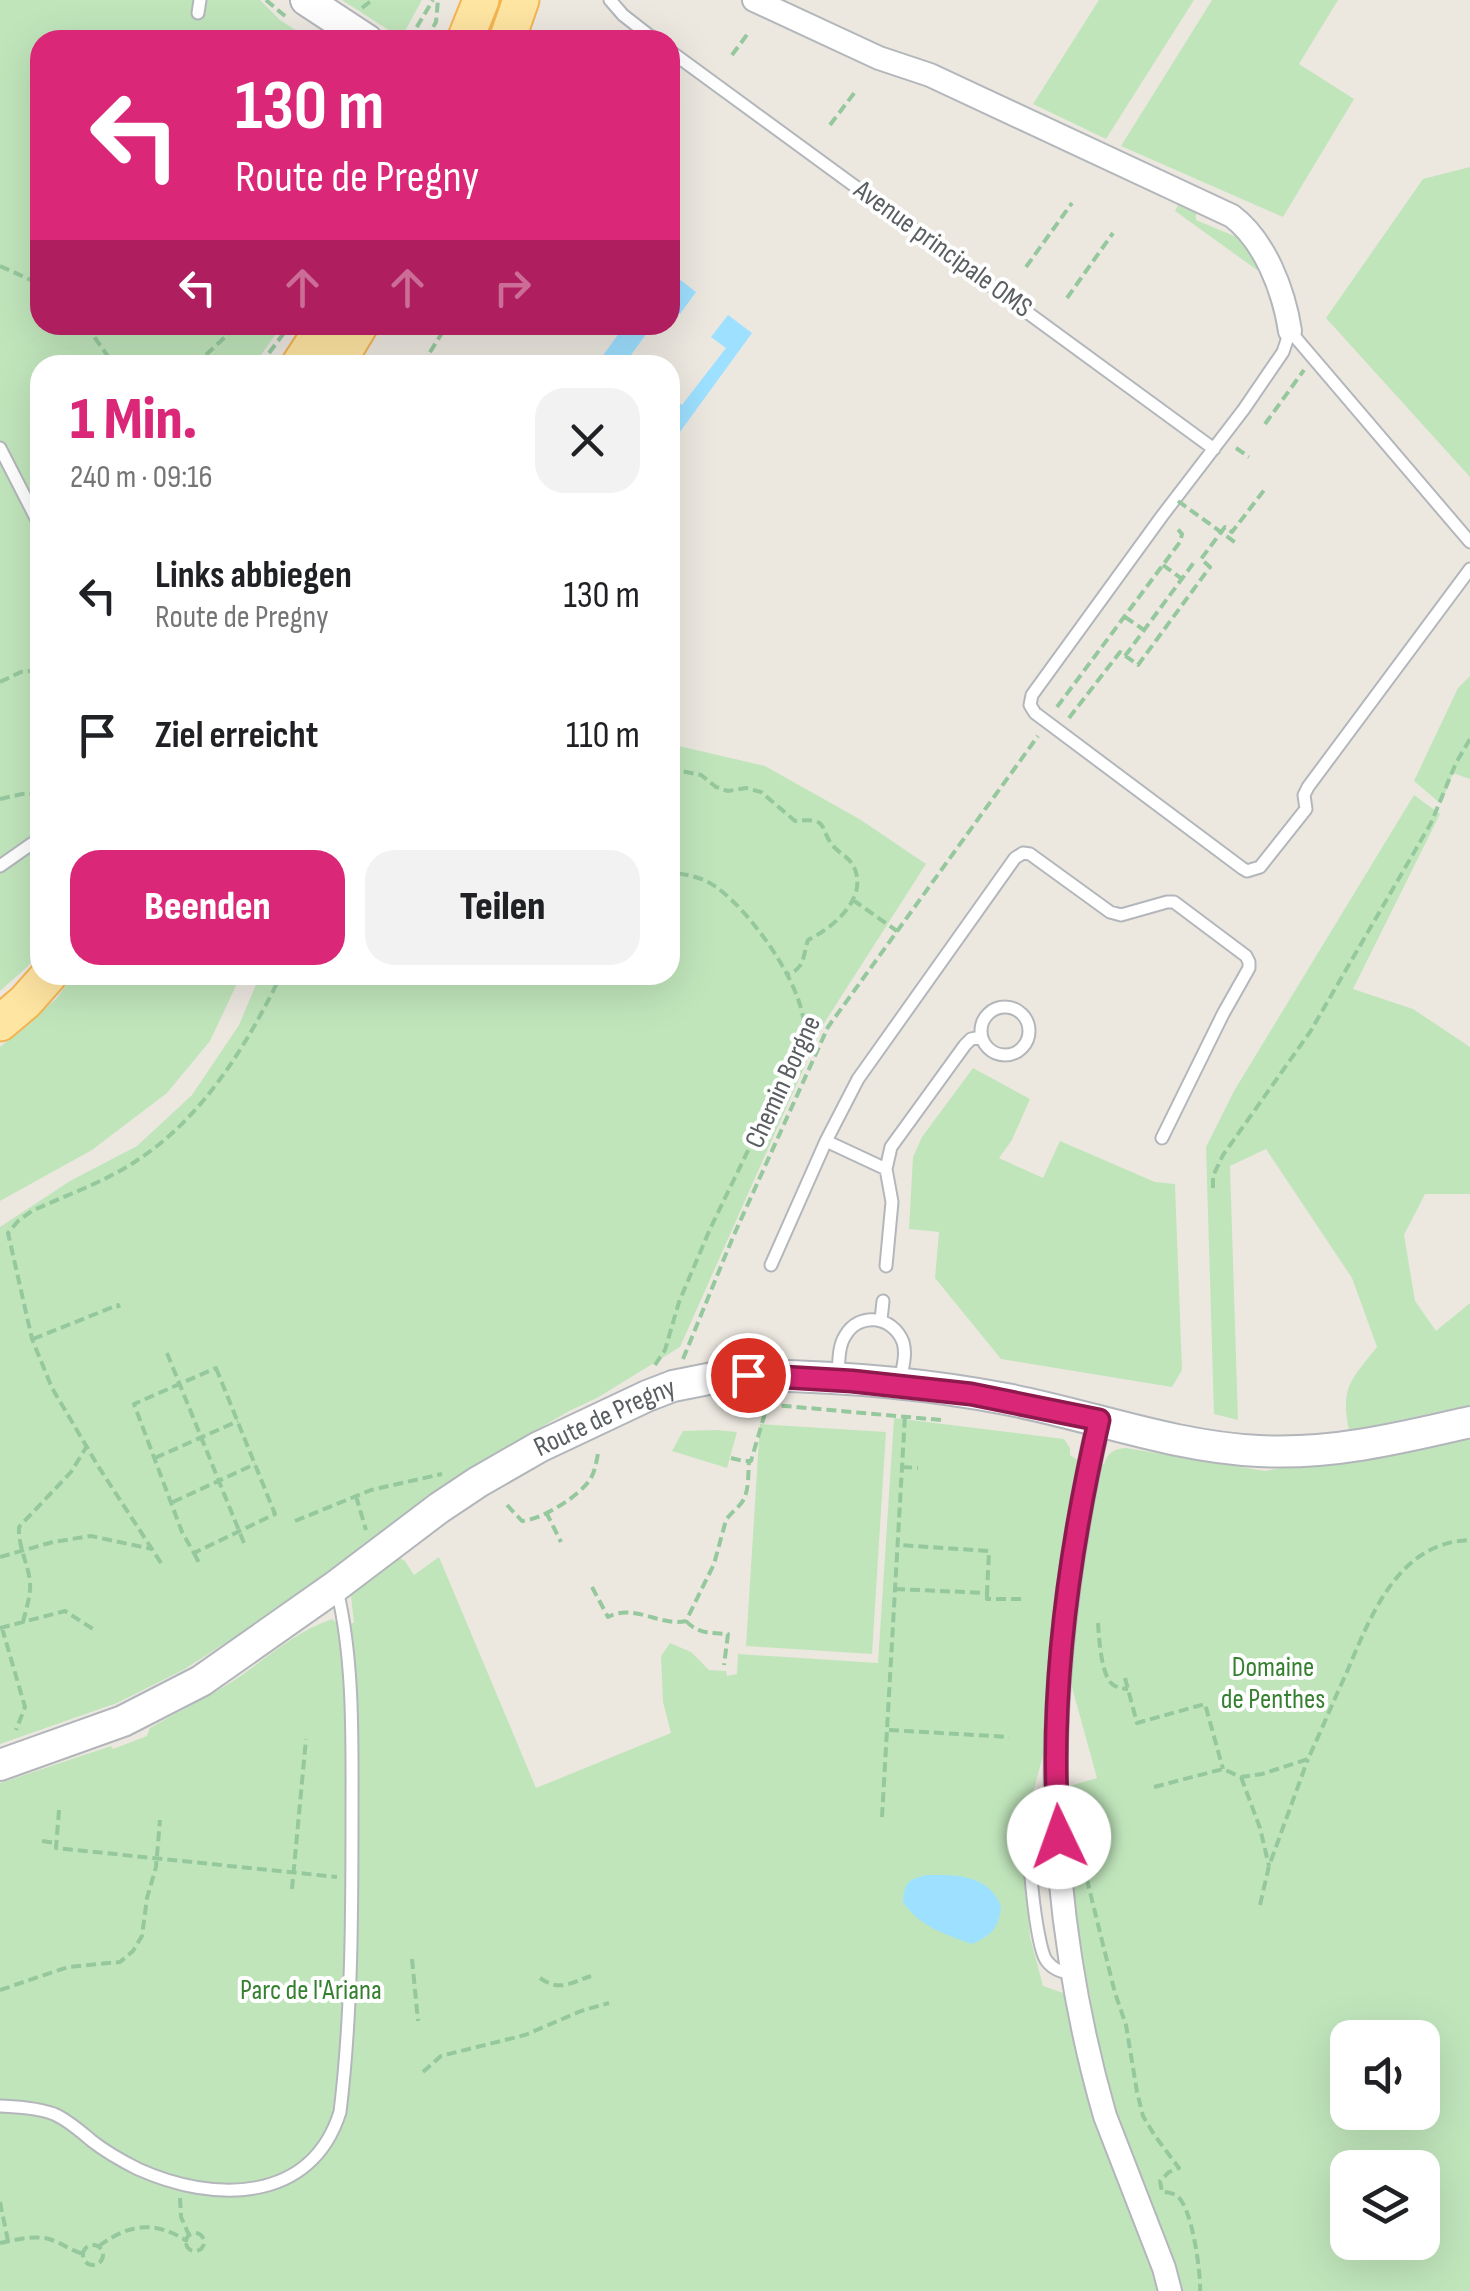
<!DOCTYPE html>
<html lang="de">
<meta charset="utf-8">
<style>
:root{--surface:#fff;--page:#f2f2f2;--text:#202124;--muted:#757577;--accent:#db2777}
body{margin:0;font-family:"Sofia Sans Condensed",sans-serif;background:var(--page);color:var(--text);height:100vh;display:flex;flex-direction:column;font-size:38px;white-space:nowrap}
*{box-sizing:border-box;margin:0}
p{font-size:32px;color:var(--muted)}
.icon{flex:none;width:55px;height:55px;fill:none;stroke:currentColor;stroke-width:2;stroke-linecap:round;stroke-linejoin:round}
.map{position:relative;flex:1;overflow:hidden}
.panel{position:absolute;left:30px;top:355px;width:650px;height:630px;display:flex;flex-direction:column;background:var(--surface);border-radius:30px;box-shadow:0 10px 40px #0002}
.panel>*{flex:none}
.guide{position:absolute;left:30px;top:30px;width:650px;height:305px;border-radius:30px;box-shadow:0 10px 40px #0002;background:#db2777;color:#fff;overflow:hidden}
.tools{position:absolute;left:1330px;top:2020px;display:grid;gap:20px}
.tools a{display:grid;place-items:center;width:110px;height:110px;border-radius:20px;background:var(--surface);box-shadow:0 10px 40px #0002;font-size:50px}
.pin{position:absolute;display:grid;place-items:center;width:85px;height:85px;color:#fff;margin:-42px;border:5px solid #fff;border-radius:50%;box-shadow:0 2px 10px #0007}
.me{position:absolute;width:110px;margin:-55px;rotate:357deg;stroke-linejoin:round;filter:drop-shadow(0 0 8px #0008)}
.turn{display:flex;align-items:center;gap:35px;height:210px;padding:0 40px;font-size:45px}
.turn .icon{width:130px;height:130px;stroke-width:2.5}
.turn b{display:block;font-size:70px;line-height:85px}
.lanes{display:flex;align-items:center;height:95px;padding:0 40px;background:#0003;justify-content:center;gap:50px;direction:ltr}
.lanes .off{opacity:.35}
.round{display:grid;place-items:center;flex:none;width:105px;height:105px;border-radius:30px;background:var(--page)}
.headline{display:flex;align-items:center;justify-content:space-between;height:170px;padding:0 40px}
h1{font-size:60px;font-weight:800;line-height:75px;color:var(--accent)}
.cta{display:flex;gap:20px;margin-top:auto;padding:20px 40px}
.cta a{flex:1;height:115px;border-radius:30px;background:var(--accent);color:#fff;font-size:40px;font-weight:800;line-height:115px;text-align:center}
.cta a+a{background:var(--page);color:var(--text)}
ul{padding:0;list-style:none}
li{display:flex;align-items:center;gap:30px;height:140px;padding:0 40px}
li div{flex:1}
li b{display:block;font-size:38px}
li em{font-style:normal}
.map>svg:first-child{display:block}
</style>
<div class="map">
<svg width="1470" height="2291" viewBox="0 0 1470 2291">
<rect width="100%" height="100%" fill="#ece8e0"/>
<!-- green -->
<path fill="#c0e5bb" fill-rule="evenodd" d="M0 0H260L280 20 311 40H40V325H282L254 365H40V949L28 966 0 991Z
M342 0H422L401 38Z
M1099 0H1194L1106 139 1033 104Z
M1212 0H1338L1299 64 1354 99 1283 217 1121 146Z
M1470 167V477L1326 318 1423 179Z
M1178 205 1196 213V220L1234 236 1237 231 1260 266 1257 270 1175 211Z
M1470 676V779L1453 773 1441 804 1414 781 1458 688Z
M670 744 765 766 861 820 926 864 823 1025 680 1347 597 1398 569 1411 478 1464 420 1504 266 1617 183 1670 117 1703 0 1744V1227L70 1181 137 1146 192 1095 239 1025 260 975H670Z
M1414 795 1440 814 1353 989 1413 1009 1470 1047V1194H1425L1404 1235 1415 1301 1436 1331 1470 1303V1405L1349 1431C1340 1387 1351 1380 1377 1347L1352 1278 1266 1149 1230 1166 1238 1420 1214 1414 1206 1147 1234 1091Z
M74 975H241L210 1041 167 1093 92 1150 0 1201V1047L56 999Z
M973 1068 1030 1099 1012 1140 999 1158 1043 1178 1060 1141 1155 1182 1175 1184 1182 1370 1172 1387 1001 1359 935 1278 939 1232 909 1229 913 1157 922 1137Z
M894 1418 1064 1439 1070 1448V1455L1079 1461 1047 1741 1032 1796 1022 1815 1024 1870 1030 1937 1043 1986 1066 1994 1094 2106 1091 2110 1096 2127 1103 2130 1162 2291H0V1783L111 1746 113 1749 147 1736 150 1728C179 1711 211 1696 239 1677 269 1656 297 1631 332 1619L338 1624 354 1623 350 1587 397 1556 405 1561 414 1575 439 1557 536 1788 671 1733 663 1702 661 1656 670 1643 691 1652 709 1670 726 1671 727 1676 737 1674 738 1654 878 1663Z
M760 1424 886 1432 872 1654 746 1646Z
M716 1430 737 1432 727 1468 672 1451 683 1431Z
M1470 1432V2291H1183L1178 2272 1120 2130 1103 2069 1076 1919 1068 1838 1066 1787 1097 1778 1070 1680 1076 1602 1099 1464H1104C1108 1452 1114 1449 1126 1448L1265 1471ZM1348 2038H1422V2112H1348ZM1348 2168H1422V2242H1348Z"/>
<!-- water -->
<path fill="#9de0ff" d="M670 272 696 292 680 314 670 307Z
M728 315 752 333 677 436 670 432V397L682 405 726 348 711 337Z
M625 325H653L625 363 627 365H596Z
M926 1875C957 1875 988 1874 1001 1906 999 1928 992 1935 972 1944 946 1935 919 1926 903 1902 905 1882 907 1880 926 1875Z"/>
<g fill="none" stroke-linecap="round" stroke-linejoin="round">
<!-- lane casing -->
<g stroke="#b3b7bb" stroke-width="15">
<path id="lane" d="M610 0 623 15 655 40
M198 13 200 0
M670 51 1214 449
M1290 331 1283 352 1244 409 1162 516 1032 695 1030 705 1035 713 1242 868 1247 871 1260 867 1306 809 1304 795 1308 787 1470 569
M1290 331 1470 542
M0 448 40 526
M0 866 40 838
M981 1031a24 24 0 1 1 48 0a24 24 0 1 1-48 0Z
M826 1141 886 1169
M771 1265 826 1141 858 1079 1015 858 1023 853 1030 854 1110 912 1121 915 1167 902H1174L1246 956 1249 962V968L1223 1014 1162 1138
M886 1266 892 1202 886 1169 891 1147 965 1045 971 1039 981 1037
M881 1320 883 1301
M838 1376C839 1363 838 1347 845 1336 859 1311 893 1316 903 1342 907 1355 902 1369 900 1382
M1053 1796C1046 1802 1035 1810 1032 1819 1024 1836 1036 1945 1046 1960 1053 1970 1062 1972 1073 1974
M0 2106C18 2107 37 2108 54 2114 68 2120 80 2131 92 2141 106 2152 122 2161 138 2169 213 2203 311 2204 340 2112 352 2013 352 1912 352 1812 352 1740 354 1660 337 1590"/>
</g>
<!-- street casing -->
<g stroke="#b3b7bb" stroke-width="26">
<path id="street" d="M754 0 879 58 930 75 1232 216C1265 241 1284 291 1290 331
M1099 1420C1071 1543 1053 1673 1056 1799 1058 1903 1076 2016 1105 2116L1164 2268 1170 2291"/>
</g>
<!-- secondary casing -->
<g stroke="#b2b6bb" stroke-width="34">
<g id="secondary">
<path d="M306 0 367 40"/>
<path id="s1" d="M0 1765 123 1721 201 1681 336 1586 439 1508 478 1482 539 1447 647 1396 673 1386 723 1376 748 1375C832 1376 923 1383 1006 1399 1090 1415 1173 1447 1259 1451 1331 1455 1401 1438 1470 1422"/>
</g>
</g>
<!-- primary casing -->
<g stroke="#f4b451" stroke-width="39">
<path id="primary" d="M465 40 481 0
M507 40 521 0
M299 365 325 325
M336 365 360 325
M0 1023 25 1002 49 975"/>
</g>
<!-- path -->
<path stroke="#96c89e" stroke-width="4" stroke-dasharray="10 5" stroke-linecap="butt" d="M266 0 285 16
M362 8 372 0
M409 40 433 0
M426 40 436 22 438 0
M732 55 749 32
M830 125 855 92
M0 266 40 284
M1026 267 1072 203
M1067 298 1113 233
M86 325 114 365
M195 365 238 325
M260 365 287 329
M422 365 447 325
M1265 424 1304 370
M1236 448 1249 457
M1163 565 1182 579
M1125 617 1144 630
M1125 656 1195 561
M0 682 21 672 40 670
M1057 707 1180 542 1182 534 1175 526
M1069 718 1120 652 1138 665 1210 567 1201 559 1225 527 1232 532 1265 489
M670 766 676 770 701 775 716 787 728 791 746 788 761 792 795 821C832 817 817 829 835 848 841 854 848 857 853 865 870 897 834 927 808 940 803 955 805 969 788 974
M0 799 22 794H40
M853 900 897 931
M1213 1188V1176L1223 1155 1310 1032 1431 823 1456 763 1470 739
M33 1339 118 1305 119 1308
M167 1353 244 1543
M683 1359 733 1237 828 1027 1038 736
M655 1365 665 1350 679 1302 710 1229 803 1037C813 995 745 901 708 882 697 876 682 874 670 872
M216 1368 275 1514 194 1553 182 1532 134 1404Z
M155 1458 238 1421
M731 1458 743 1461H751L765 1413 774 1405 941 1420
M902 1467 918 1468
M356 1496 366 1530
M173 1502 255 1464
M507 1505 522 1521C543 1519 580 1496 591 1478 595 1471 596 1463 598 1454
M546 1512 561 1542
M295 1521 371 1490 442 1474
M194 1553 199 1563
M0 1557 53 1542 91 1536 152 1549
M161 1563 98 1466 52 1388 32 1339 8 1233 18 1221 32 1211C66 1195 105 1182 136 1161 203 1118 247 1045 281 975
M592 1587 608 1617C635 1603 660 1627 686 1621L714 1564 726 1520C731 1512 740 1507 744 1499 749 1488 748 1474 749 1462
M895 1589 987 1593 989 1551 898 1545
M987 1593V1599H1026
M686 1621C698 1634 711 1633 728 1634L724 1665
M23 1622C26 1609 31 1596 30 1582 28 1563 18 1547 19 1527L71 1472 87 1446
M1098 1623C1099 1638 1101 1672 1111 1683 1116 1688 1121 1688 1128 1689
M0 1628 65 1611 93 1629
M2 1628 25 1707 16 1730
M1125 1678 1137 1723 1205 1704 1223 1769
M889 1730 1009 1737
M1241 1777 1260 1828 1269 1866
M1154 1787 1223 1769 1241 1777 1262 1774 1308 1759C1321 1731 1333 1702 1346 1674 1370 1618 1397 1542 1470 1540
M1095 1806 1084 1835 1083 1849 1088 1884 1115 1993 1126 2025 1137 2092 1143 2116 1155 2136 1179 2168 1169 2172 1160 2181 1162 2192C1167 2192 1173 2193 1177 2196 1192 2206 1201 2273 1200 2291
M59 1810 56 1848 337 1877
M882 1817 905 1415
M42 1841 56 1843
M292 1889 306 1739
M1260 1905 1269 1866 1308 1759
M412 1959 418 2021
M540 1978C560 1992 570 1983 591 1976
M0 1990 68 1967 120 1962 133 1951 142 1936 147 1898 156 1867 160 1820
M423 2072 441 2056 525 2035 581 2011 609 2003
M180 2198 181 2217 189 2235
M0 2202 8 2241
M186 2242a9 9 0 1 1 18 0a9 9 0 1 1-18 0Z
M0 2243C17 2240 35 2234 52 2240 63 2244 72 2251 84 2254
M83 2255a10 10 0 1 1 20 0a10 10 0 1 1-20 0Z
M99 2246C129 2224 154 2220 187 2241"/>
<!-- lane -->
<use href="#lane" stroke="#fff" stroke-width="11"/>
<!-- street -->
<use href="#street" stroke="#fff" stroke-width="22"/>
<!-- secondary -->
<use href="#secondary" stroke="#fff" stroke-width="30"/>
<!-- primary -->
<use href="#primary" stroke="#ffe5a2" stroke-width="35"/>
<!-- path-bridge -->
<path stroke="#96c89e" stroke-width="4" stroke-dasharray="10 5" stroke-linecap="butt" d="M1178 501 1236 543"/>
</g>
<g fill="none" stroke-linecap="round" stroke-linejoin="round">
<!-- route casing -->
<g stroke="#8e194d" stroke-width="25">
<path id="route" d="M748 1375 852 1381 971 1394 1099 1420C1068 1555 1048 1699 1059 1837"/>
</g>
<!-- route -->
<use href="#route" stroke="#db2777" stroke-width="18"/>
</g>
<g text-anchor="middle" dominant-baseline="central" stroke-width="8" stroke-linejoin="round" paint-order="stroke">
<!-- street labels -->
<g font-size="28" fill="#595e61" stroke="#fff">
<text transform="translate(943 249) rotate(36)">Avenue principale OMS</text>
<text transform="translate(783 1082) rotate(-65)">Chemin Borgne</text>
<text stroke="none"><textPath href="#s1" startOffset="702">Route de Pregny</textPath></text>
</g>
<!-- park labels -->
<g font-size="28" fill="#368131" stroke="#fff">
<text x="1273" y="1667">Domaine<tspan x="1273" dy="32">de Penthes</tspan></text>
<text x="311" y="1990">Parc de l'Ariana</text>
</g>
</g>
</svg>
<div class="tools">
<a><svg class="icon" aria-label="sound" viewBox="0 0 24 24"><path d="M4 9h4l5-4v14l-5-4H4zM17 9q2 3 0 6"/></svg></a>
<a><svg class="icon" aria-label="layers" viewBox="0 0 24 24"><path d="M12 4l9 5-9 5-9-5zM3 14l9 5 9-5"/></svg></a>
</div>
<div class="pin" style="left:748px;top:1375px;background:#d93025"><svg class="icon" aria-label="arrive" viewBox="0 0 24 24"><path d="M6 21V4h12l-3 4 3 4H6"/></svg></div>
<svg class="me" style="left:1059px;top:1837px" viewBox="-20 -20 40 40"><circle r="19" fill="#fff"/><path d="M0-13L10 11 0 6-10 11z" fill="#db2777"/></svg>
<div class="guide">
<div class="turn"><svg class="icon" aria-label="left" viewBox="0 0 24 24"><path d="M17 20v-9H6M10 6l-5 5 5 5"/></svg><div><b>130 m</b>Route de Pregny</div></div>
<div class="lanes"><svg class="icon" aria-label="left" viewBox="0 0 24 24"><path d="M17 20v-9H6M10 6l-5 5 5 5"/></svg><svg class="icon off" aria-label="ahead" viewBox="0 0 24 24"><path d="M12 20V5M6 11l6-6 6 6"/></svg><svg class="icon off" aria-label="ahead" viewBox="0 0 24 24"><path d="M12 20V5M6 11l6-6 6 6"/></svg><svg class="icon off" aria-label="right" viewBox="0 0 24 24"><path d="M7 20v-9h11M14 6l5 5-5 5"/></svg></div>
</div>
<section class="panel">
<div class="headline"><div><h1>1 Min.</h1><p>240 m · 09:16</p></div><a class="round"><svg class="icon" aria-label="close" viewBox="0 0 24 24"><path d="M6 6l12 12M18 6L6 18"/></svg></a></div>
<ul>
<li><svg class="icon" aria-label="left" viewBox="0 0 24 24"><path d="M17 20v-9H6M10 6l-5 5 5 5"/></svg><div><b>Links abbiegen</b><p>Route de Pregny</p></div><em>130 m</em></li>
<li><svg class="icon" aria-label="arrive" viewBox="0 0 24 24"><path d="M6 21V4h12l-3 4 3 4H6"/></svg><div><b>Ziel erreicht</b></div><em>110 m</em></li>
</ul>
<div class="cta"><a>Beenden</a><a>Teilen</a></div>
</section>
</div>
